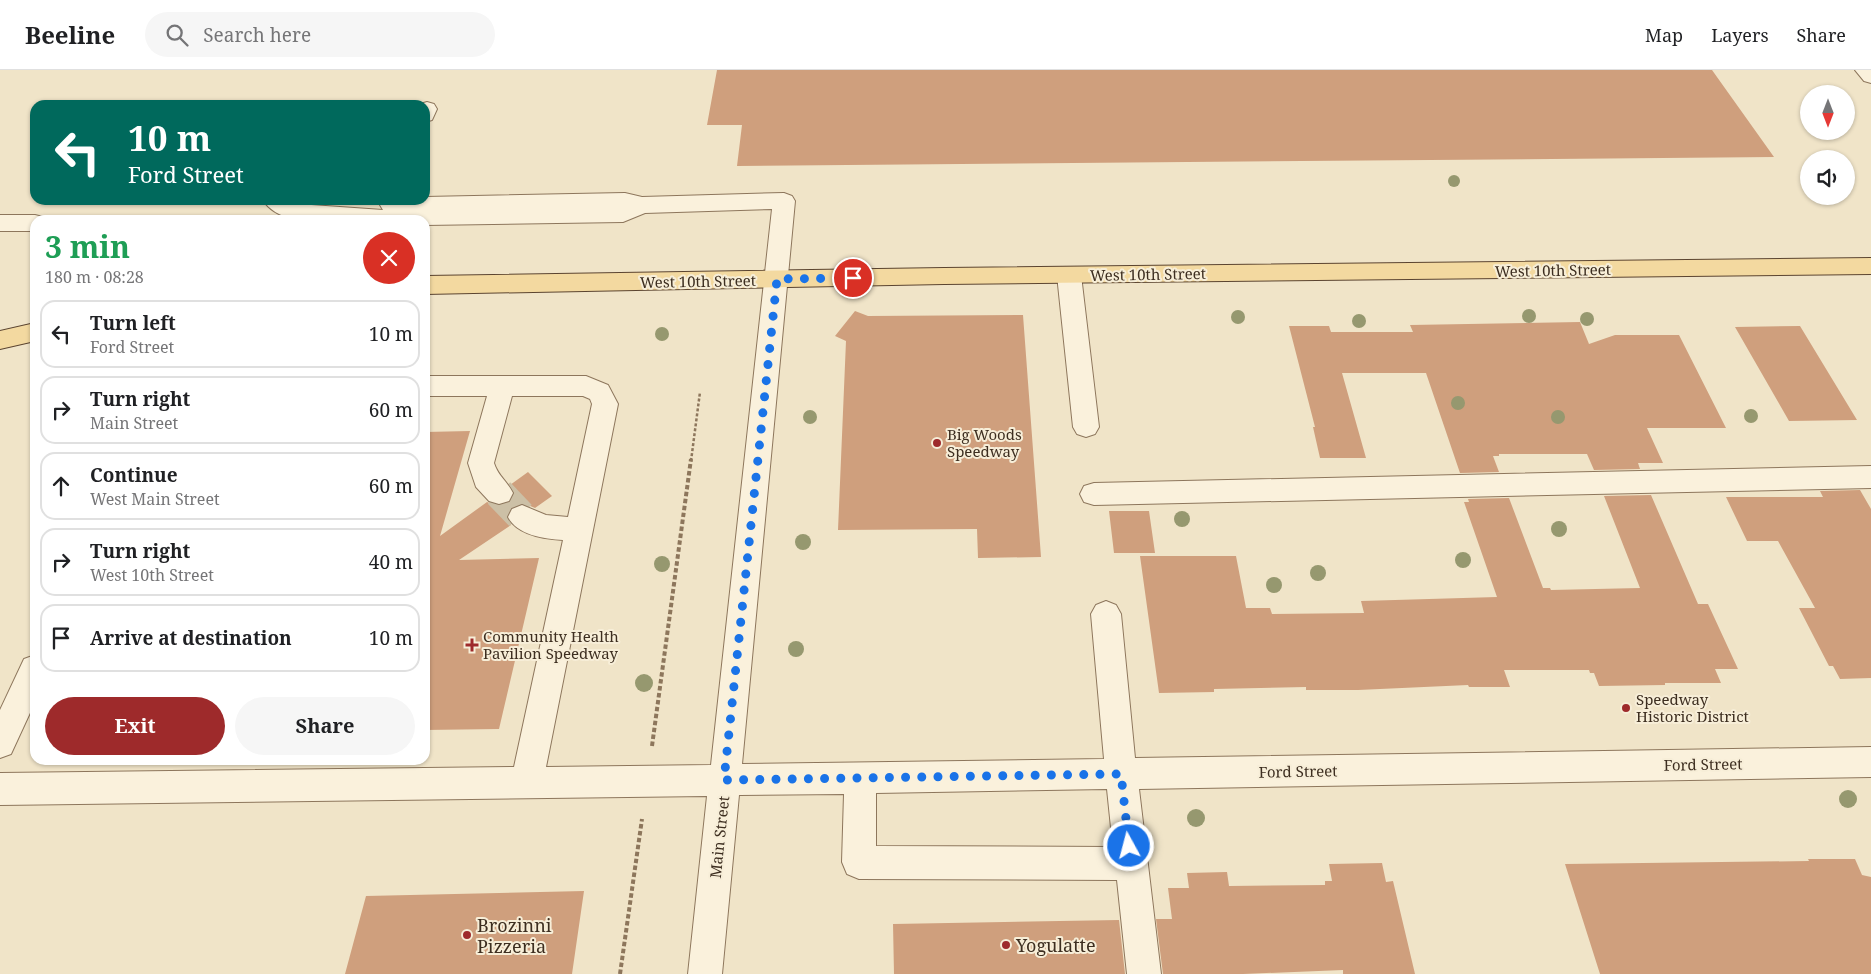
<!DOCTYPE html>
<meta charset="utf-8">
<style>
:root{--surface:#fff;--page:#f6f6f6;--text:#202124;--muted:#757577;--line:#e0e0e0;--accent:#9e2a2b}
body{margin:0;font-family:"Noto Serif",serif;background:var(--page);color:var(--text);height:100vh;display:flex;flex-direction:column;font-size:19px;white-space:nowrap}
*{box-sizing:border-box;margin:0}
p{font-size:16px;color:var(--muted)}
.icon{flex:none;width:28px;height:28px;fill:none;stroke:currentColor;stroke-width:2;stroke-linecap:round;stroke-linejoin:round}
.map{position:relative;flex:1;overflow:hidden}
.sheet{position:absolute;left:30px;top:145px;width:400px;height:550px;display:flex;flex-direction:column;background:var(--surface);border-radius:15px;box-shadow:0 1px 4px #0004}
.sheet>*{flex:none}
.banner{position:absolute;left:30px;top:30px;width:400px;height:105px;border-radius:15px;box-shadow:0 1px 4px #0004;background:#00695c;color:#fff;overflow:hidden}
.needle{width:32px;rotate:180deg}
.buttons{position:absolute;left:1800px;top:15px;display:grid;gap:10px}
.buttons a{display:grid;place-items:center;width:55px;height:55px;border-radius:50%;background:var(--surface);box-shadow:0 1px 4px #0004;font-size:25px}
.pin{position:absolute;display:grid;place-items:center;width:42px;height:42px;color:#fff;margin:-21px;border:2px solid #fff;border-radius:50%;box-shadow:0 1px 5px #0007}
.me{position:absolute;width:55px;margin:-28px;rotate:353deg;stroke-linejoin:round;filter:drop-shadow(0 0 4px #0008)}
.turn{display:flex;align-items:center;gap:18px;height:105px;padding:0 15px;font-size:22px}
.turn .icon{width:65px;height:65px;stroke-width:2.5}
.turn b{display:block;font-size:35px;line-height:42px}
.round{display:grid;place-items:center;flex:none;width:52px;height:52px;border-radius:26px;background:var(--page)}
.summary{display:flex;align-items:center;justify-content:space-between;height:85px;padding:0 15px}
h1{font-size:30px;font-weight:700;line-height:38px;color:#1e9e55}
.primary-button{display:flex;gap:10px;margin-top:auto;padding:10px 15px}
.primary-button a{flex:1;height:58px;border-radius:30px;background:var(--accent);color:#fff;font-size:20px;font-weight:700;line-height:58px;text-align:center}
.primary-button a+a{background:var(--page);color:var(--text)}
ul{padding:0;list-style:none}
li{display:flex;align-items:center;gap:15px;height:68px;margin:0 10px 8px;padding:0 5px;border:2px solid var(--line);border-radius:15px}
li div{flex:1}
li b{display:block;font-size:19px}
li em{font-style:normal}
header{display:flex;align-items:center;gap:30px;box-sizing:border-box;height:70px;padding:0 25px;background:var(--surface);border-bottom:1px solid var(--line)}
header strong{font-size:24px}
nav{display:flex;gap:28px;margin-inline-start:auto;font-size:18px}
.search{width:350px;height:45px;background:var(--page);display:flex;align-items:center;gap:12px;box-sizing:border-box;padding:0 18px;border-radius:28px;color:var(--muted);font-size:19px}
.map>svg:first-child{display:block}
</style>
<header>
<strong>Beeline</strong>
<div class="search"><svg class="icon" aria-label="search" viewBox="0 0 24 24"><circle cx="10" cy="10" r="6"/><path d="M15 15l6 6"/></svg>Search here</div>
<nav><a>Map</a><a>Layers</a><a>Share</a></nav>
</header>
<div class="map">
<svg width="1871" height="904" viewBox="0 0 1871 904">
<rect width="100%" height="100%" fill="#f0e4c8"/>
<!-- building -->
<path fill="#cf9f7d" d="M717 0H1712L1774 87 737 96 742 55H707Z
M855 241 868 246 1023 245 1041 487 978 488 977 459 838 460 846 271 835 266Z
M1580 252 1589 274 1615 265H1679L1726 358H1647L1663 393H1638L1640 399 1594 400 1587 384H1499V386H1493L1499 402 1460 403 1426 303H1342L1366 388H1320L1313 357H1315L1289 256H1329L1331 262H1413L1410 255Z
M1800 256 1857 350 1789 351 1735 257Z
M470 361 440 466 487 432 498 436 510 433 515 424 510 415 528 402 552 426 535 438 523 433 511 437 506 446 511 455 459 490 539 488 499 659 425 660V362Z
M1860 420 1871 439V608L1840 609 1833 596H1829L1799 538H1815L1778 471H1747L1726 427H1823L1820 421Z
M1651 425 1698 534H1708L1738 599H1715L1721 613H1665V615L1599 616 1594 603H1590L1589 600H1504L1510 617H1469L1468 615 1358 620H1306V617L1214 619V622L1159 623 1140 486H1236L1246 538H1270L1272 544 1364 543 1361 531 1497 527 1464 432H1469L1468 429 1509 428 1543 518H1550L1551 520 1640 518 1604 426Z
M1109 441H1149L1155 483H1114Z
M1808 789H1855L1862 805 1871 807V904H1600L1565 794 1809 791Z
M1382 793 1386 812 1393 811 1415 904H1343V900L1243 904H1163L1156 849H1172L1168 818H1189L1187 803 1227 802 1229 816 1325 815V811H1332L1329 794Z
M584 821 572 904H345L366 826Z
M1119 850 1125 904H894L893 854Z"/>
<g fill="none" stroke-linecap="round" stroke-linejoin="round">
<!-- minor-tunnel -->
<path stroke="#ccc0a6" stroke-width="31" stroke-dasharray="31 15" stroke-linecap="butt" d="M499 423 522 447"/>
<!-- minor casing -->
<g stroke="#8d765c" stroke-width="2">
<path id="minor" d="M1855 0H1871V13L1864 11Z
M427 32 434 34 437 39 432 50 425 52V35H417Z
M625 123 642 127 784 123 792 126 795 131 742 694 1104 689 1091 544 1096 535 1106 531 1116 535 1121 544 1135 688 1871 677V707L1139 719 1161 904H1127L1117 810 859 809 847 804 842 792 844 724 739 725 722 904H688L707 726 0 735V703L514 697 563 470C544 469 517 465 508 447L512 439 522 435 546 445 568 447 592 334 590 329 583 326H512L494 393C498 406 507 411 513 423L509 431 499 434 489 431 476 417 468 393 487 326H425V306H586L608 315 618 334 546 697 711 695 772 139 645 143 623 152 425 155V150L292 149C281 146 269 140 263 130H291L297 134 383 140 380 135 382 130H425V127ZM1107 719 1113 777 876 776V723Z
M0 145H35L43 147 45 150H35V161H0Z
M1069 197 1077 199 1081 205 1099 357 1095 364 1086 367 1077 364 1073 357 1057 205 1061 199Z
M1871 396V418L1094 435 1084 432 1080 424 1084 416 1094 413Z
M35 585V632L11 684 0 688V640L24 589Z"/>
</g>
<!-- major casing -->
<g stroke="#5b4430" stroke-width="2">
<path id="major" d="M1871 188V204L944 214 425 224V206L944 198Z
M35 253V271L0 279V261Z"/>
</g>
<!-- path-far1 -->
<path stroke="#8d765c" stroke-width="2.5" stroke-dasharray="3 2" stroke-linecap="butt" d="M691 391 700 322"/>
<!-- path -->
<path stroke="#8d765c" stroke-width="4" stroke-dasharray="4.5 2.5" stroke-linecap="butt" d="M652 676 691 389
M620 904 642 749"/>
<!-- minor -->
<use href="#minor" fill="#faf1dc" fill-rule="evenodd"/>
<!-- major -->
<use href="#major" fill="#f3d9a0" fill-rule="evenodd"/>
</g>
<!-- trees -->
<g fill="#96986f">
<circle cx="1454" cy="111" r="6"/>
<circle cx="1529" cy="246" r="7"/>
<circle cx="1238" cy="247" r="7"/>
<circle cx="1587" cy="249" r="7"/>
<circle cx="1359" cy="251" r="7"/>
<circle cx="662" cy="264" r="7"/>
<circle cx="1458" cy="333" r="7"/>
<circle cx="1751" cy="346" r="7"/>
<circle cx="810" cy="347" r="7"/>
<circle cx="1558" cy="347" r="7"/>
<circle cx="1182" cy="449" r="8"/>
<circle cx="1559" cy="459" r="8"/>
<circle cx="803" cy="472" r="8"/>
<circle cx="1463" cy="490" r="8"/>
<circle cx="662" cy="494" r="8"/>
<circle cx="1318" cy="503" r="8"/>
<circle cx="1274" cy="515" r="8"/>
<circle cx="796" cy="579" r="8"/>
<circle cx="644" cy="613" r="9"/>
<circle cx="1848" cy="729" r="9"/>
<circle cx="1196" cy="748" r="9"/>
</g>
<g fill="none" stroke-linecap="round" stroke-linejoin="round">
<!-- route -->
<path stroke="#1a73e8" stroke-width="9" stroke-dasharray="0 16.2" d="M853 208 777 209 724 710 1121 704 1129 776"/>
</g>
<!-- markers -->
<g fill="#9e2a2b" stroke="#f7eed8" stroke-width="2">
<circle cx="937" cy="373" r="5"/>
<path d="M469.5 567.5h5v5h5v5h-5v5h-5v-5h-5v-5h5z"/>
<circle cx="1626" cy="638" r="5"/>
<circle cx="467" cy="865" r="5"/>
<circle cx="1006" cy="875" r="5"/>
</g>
<g text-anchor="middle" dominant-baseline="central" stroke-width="4" stroke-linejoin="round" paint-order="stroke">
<!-- street labels -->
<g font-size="15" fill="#3d2e20" stroke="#f7eed8">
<text transform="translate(1553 200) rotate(-1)">West 10th Street</text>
<text transform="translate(1148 204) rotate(-1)">West 10th Street</text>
<text transform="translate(698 211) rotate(-1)">West 10th Street</text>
<text transform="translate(1703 694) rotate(-1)">Ford Street</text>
<text transform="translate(1298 701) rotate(-1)">Ford Street</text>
<text transform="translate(719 767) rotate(-84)">Main Street</text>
</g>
<!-- poi labels -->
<g font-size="15" fill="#3d2e20" stroke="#f7eed8" text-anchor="start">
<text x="947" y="364">Big Woods<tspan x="947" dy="17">Speedway</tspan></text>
<text x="483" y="566">Community Health<tspan x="483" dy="17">Pavilion Speedway</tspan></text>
<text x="1636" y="629">Speedway<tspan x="1636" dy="17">Historic District</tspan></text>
</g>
<!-- near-poi labels -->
<g font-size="18" fill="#3d2e20" stroke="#f7eed8" text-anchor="start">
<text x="477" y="855">Brozinni<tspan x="477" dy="21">Pizzeria</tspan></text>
<text x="1016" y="875">Yogulatte</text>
</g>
</g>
</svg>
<div class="buttons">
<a><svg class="needle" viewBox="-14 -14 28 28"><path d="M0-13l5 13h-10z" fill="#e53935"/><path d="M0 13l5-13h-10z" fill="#757577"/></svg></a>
<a><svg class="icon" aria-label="sound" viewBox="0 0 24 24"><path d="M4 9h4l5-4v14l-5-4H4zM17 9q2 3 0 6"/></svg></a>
</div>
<div class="pin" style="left:853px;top:208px;background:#d93025"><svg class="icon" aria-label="arrive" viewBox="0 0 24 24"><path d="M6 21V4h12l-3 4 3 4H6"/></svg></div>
<svg class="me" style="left:1129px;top:776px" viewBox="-20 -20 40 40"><circle r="17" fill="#1a73e8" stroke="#fff" stroke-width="3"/><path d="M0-11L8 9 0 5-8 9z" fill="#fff"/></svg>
<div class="banner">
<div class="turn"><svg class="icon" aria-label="left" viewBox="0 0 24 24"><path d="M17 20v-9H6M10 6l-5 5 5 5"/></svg><div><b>10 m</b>Ford Street</div></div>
</div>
<section class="sheet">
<div class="summary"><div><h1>3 min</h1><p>180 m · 08:28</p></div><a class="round" style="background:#d93025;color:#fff"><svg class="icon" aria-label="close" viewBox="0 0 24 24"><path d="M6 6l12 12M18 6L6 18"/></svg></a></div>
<ul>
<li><svg class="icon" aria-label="left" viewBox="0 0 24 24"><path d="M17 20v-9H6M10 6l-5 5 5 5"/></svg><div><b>Turn left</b><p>Ford Street</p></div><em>10 m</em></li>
<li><svg class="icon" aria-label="right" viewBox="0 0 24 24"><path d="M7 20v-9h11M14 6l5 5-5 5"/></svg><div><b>Turn right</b><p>Main Street</p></div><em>60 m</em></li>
<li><svg class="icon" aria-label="ahead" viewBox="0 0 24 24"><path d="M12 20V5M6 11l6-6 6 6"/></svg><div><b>Continue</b><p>West Main Street</p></div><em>60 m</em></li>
<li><svg class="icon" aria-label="right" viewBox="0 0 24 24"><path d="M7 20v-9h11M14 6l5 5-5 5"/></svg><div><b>Turn right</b><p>West 10th Street</p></div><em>40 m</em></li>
<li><svg class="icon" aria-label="arrive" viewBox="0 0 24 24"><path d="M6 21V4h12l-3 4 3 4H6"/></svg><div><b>Arrive at destination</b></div><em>10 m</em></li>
</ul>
<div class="primary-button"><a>Exit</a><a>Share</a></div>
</section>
</div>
